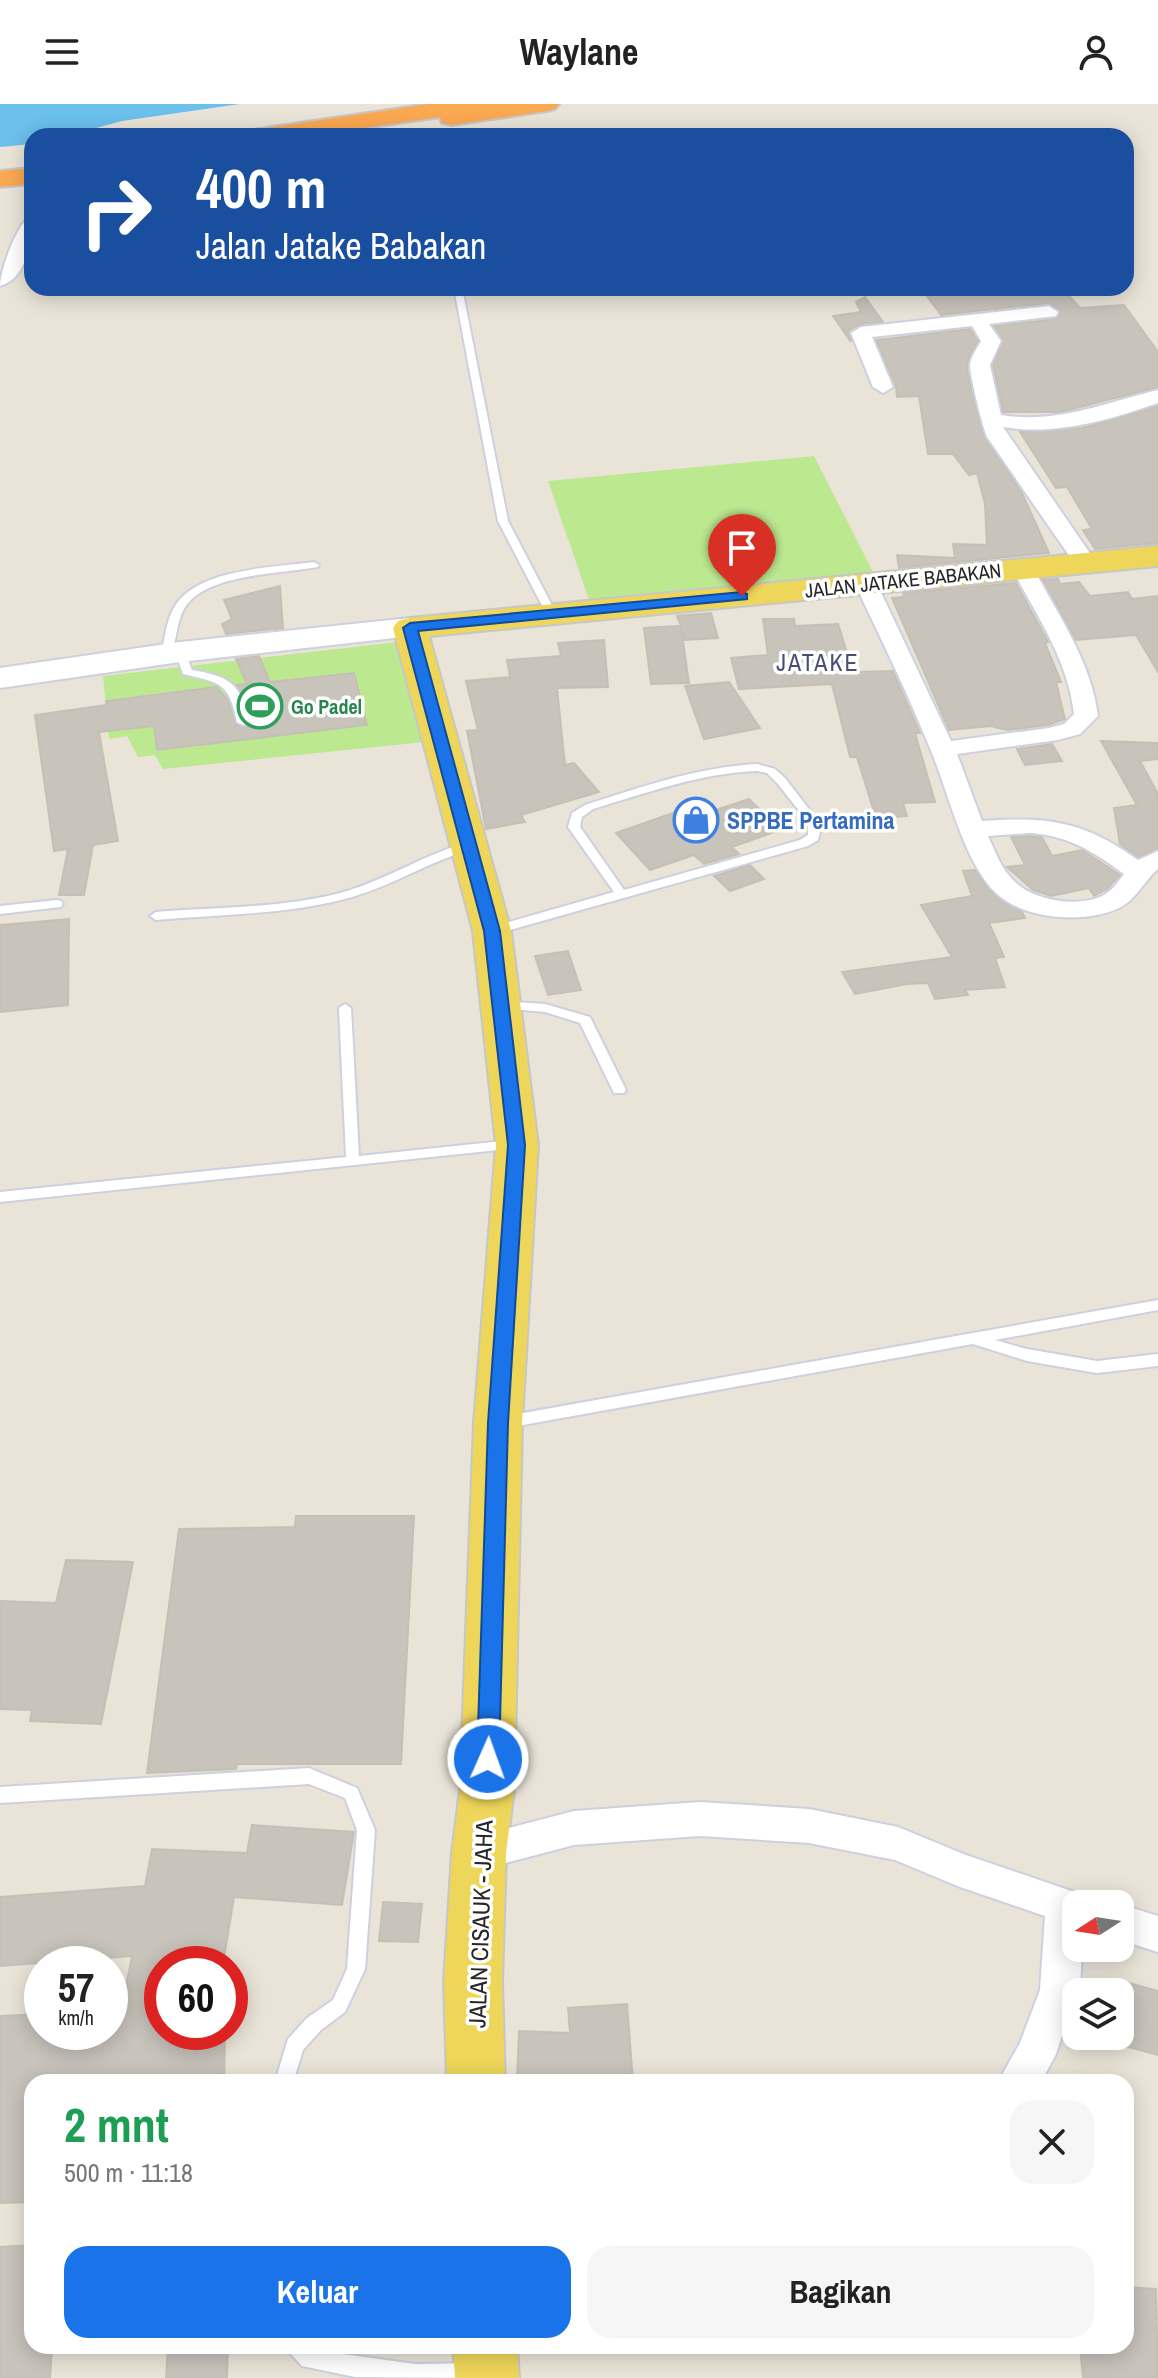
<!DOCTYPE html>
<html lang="id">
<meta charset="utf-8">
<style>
:root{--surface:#fff;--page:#f6f6f6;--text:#222;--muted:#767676;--accent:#1a73e8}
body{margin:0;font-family:"Archivo Narrow",sans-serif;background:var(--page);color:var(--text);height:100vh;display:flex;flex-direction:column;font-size:30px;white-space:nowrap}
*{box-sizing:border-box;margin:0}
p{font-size:26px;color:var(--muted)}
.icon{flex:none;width:44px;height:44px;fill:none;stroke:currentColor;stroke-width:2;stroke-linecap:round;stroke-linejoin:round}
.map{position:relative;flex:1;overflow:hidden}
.drawer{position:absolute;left:24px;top:1970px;width:1110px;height:280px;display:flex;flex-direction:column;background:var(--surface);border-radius:24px;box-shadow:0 4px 20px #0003}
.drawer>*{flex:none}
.top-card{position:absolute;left:24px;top:24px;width:1110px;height:168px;border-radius:24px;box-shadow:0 4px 20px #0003;background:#1a4fa0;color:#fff;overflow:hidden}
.needle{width:52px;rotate:258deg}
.controls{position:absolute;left:1062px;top:1786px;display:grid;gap:16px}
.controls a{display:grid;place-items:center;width:72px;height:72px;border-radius:16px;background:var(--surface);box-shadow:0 4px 20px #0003;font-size:40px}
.speed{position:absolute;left:24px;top:1842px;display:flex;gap:16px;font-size:40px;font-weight:700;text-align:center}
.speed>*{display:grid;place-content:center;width:104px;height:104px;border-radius:50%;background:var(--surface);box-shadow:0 4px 20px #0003;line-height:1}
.speed small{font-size:20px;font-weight:400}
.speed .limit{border:12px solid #d22;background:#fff;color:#111}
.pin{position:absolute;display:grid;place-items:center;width:68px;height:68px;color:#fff;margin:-82px -34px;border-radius:50% 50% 50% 0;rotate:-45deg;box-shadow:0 0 8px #0007}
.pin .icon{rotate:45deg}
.me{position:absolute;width:88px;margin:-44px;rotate:2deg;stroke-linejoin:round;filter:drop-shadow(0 0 6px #0008)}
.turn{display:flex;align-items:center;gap:28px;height:168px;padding:0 40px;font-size:36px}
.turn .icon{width:104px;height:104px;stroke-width:2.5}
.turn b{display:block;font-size:56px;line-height:68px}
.round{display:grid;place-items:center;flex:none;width:84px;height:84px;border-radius:24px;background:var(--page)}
.head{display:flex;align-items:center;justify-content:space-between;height:136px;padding:0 40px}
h1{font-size:48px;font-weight:800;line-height:60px;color:#1e9e55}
.primary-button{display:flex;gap:16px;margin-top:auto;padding:16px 40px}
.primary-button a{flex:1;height:92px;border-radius:24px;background:var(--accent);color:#fff;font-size:32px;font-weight:800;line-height:92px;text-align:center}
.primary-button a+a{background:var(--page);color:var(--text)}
header{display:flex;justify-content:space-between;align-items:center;height:104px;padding:0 40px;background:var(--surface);font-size:36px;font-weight:800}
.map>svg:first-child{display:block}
</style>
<header><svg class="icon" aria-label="menu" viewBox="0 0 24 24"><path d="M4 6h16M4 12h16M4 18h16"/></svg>Waylane<svg class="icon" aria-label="person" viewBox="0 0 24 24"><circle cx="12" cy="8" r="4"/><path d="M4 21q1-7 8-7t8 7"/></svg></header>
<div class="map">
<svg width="1158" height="2274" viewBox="0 0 1158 2274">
<rect width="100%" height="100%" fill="#eae4d8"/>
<!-- pitch -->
<path fill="#bce890" d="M814 352 873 468 589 496 548 377Z
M398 538 425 638 163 665 155 651 138 653 127 632 109 635 103 572Z"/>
<!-- water -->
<path fill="#6bc0ec" d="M0 0H240L122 17 67 32H32V40L0 43Z"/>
<!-- building -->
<path fill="#c8c3bb" stroke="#c5c0b3" stroke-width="2" d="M921 184H1025V187L1062 184 1080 204 1124 201 1158 248V283L1061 308H1003L993 261 1003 235 994 222 1056 215 1061 207 1049 199 941 211Z
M865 193 883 218 861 220 849 226 851 238 833 212 861 208 856 198Z
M970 225 978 237 969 253 967 266 982 328 1022 389 1049 449 899 464 897 451 955 454 953 440 987 441 985 400 977 369 969 371 953 350H928L919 292 897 293 896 282 876 236Z
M1158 302V439L1095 445 1083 426 1092 425 1067 383 1056 384 1020 328 1082 324Z
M1058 475 1060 480 1079 478 1090 492 1128 488 1132 495 1158 492V568L1136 531 1076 536 1043 476Z
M1016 479 1048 538 1045 539 1061 578H1056L1065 615 1048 621 1007 626 991 622 949 626 892 494 904 493 903 489Z
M280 482 283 524 226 530 222 520 232 515 224 496Z
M711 509 718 534 685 536 681 524 689 579 651 580 644 524 681 522 677 512Z
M763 515H794L795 522 838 520 853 568 893 567 920 629H915L935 698 903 699 907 712 876 714 857 653H850L832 580 739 585 731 554 768 551Z
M604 536 608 583 557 584 565 661 574 659 599 688 521 711 525 718 486 725 467 627 478 626 466 577 510 573 507 556 561 552 558 539Z
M259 552 270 578 354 569 367 621 157 646 154 622 99 628 118 737 93 741 84 791H59L68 745 54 747 35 611 107 601 106 597 216 583 228 596 236 621 248 623 252 617 248 604 237 581 247 580 236 555Z
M729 578 760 624 704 635 685 582Z
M1101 637 1158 639V655L1140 657 1158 690V744L1138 753 1120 740 1114 704 1137 701Z
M1052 640 1062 657 1025 661 1017 645Z
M749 695 780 726 732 743 739 750 704 760 694 751 650 766 616 729 693 702 701 711Z
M1029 732 1042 733 1052 752 1082 746 1120 771 1107 785 1094 792 1089 784 1051 792 1033 786 1007 763 1025 761 1011 733Z
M750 761 764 775 730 787 714 772Z
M975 766 995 792 1022 808 1025 814 989 819 1004 853 995 854 1005 883 965 886 968 891 935 895 928 879 907 880 855 890 842 868 952 853 921 801 972 792 963 767Z
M69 815 68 901 0 908V821Z
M568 847 581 886 548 891 535 852Z
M296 1412H414L401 1660H237L236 1665 147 1669 179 1425 295 1423Z
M66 1456 133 1458 101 1620 30 1617 32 1606 0 1605V1497L56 1499Z
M252 1721 354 1728 342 1801 234 1793 223 1860H162V1928H225L224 1978H32V2098L0 2099V1912L42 1910V1928H110V1907H121L132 1852 0 1862V1793L145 1782 152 1745 247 1749Z
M383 1798 422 1800 418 1838 379 1837Z
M1129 1879 1158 1887V1951L1121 1941Z
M627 1900 633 1978H517L519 1927 570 1929 568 1904Z
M32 2141V2244L52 2243 50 2274H0V2143Z
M1126 2183 1156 2185 1158 2274H1083L1080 2242H1126Z
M168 2242H228L227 2274H166Z"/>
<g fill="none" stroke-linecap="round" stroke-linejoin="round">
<!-- lane casing -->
<g stroke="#ced0e0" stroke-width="4">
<path id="lane" d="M454 184H462L508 417 557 511 556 513 552 514 547 511 498 417Z
M314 458 319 461 318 463C282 470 204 469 184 505 176 519 177 537 170 552H162L161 550C165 535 166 516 175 502 197 465 275 463 314 458Z
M180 545 185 548 192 566C230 573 240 578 249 618L247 620 243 621 237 618C229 578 220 579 183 570L175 548Z
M757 660 775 665 785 674 818 717 820 728 818 736 808 742 496 830H488L486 827 488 824 614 788 568 723 572 709 585 701C641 683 698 663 757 660ZM757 667 767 669 777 679 804 713 808 722V731L800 736 624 786 580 723 582 713 593 705C647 689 700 669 757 667Z
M468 738 472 739V745C430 757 394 781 352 793 289 811 221 810 156 816L150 812 156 808C216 803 290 804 347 787 389 774 426 750 468 738Z
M57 796 61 797 63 800 61 803 0 810V802Z
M502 897 545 900 590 913 626 986 624 989H614L580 919 545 908 498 904 496 901Z
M345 900 351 904 359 1052 513 1036 520 1041 518 1044 0 1098V1088L346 1053 339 904Z
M1158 1196V1206L995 1236 1027 1245 1097 1257 1158 1250V1262L1097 1269 1027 1257 973 1240 506 1324 501 1322 498 1318 501 1314 506 1312Z
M309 1664 357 1684 375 1726 365 1865 345 1908 321 1926 303 1946 293 1978H275L288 1935 307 1914 333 1896 347 1865 357 1726 345 1694 309 1680 0 1699V1683Z
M287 2242H311L314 2246 415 2260 474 2259 481 2262 484 2269 482 2274 355 2273 302 2262 290 2249Z"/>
</g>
<!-- street casing -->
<g stroke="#ced0e0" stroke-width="4">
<path id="street" d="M32 112C32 135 28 174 0 182 0 167 18 116 32 112Z
M1049 202 1058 208 1056 212 989 220 1001 237 990 261 1001 311C1057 320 1104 299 1158 286V299C1109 316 1055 332 1003 323L1096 458 1085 465 1077 463 987 333C983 324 969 269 970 260 972 251 977 244 981 237L972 222 872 233 893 283 883 289 873 283 851 229 861 223Z
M1023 458 1034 465C1059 513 1091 557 1098 612L1080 630 1058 636 957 650 982 717C1048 712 1084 717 1138 756L1158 747V765C1144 777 1136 796 1119 804 1085 820 1026 816 997 790 963 758 949 689 931 647 908 590 881 535 855 480L866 473 877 480 951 637 1049 624 1064 620 1074 610C1068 556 1037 512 1012 465ZM1029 729C1068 731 1094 748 1124 770 1118 778 1112 787 1102 792 1076 804 1032 796 1013 776 1001 764 995 747 988 732Z
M700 1698 809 1705 898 1723 966 1751 1089 1793 1093 1800H1076V1844H1082L1080 1886 1076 1888 1056 1950 1041 1978H998L1020 1939 1040 1886 1045 1812 960 1783 895 1756 809 1739 700 1732 574 1741 479 1766 466 1761 460 1749 466 1737 479 1732 574 1707Z
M1120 1800 1158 1812V1848L1120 1836Z"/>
</g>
<!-- secondary casing -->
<g stroke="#ced0e0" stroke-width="4">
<path id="secondary" d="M410 514 421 517 426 524 421 531 180 558 0 584V564L180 538Z"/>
</g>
<!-- primary casing -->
<g stroke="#c7c7c7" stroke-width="4">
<path id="primary" d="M1158 442V462L429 532 511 827 538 1041 522 1319 514 1686 506 1749 502 1878 505 1978H447L444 1878 452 1749 460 1686 474 1319 496 1041 473 827 393 524 398 517 410 514Z
M453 2242H517L519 2274H455Z"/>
</g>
<!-- highway casing -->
<g stroke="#c7c7c7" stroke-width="4">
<path id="highway" d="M429 0H559L555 5 547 7 451 21 442 19 440 13 309 32H247L250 27 259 25Z
M32 64V80L0 83V67Z"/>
</g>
<!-- lane -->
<use href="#lane" fill="#fff" fill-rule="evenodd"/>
<!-- street -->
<use href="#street" fill="#fff" fill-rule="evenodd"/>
<!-- secondary -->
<use href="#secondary" fill="#fff" fill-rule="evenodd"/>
<!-- primary -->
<use href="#primary" fill="#eed65a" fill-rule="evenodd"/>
<!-- highway -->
<use href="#highway" fill="#fba852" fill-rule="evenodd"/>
</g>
<!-- route -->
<path fill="#1a73e8" stroke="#114b97" stroke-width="2" d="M742 488 747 490V495L418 527 500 827 525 1041 508 1319 499 1655 495 1662 488 1665 480 1662 477 1655 488 1319 508 1041 484 827 403 524 410 519Z"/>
<!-- icons -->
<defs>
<g id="stadium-ring" transform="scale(2.3)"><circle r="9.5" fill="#fff" stroke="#2e9e5b" stroke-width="1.5"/><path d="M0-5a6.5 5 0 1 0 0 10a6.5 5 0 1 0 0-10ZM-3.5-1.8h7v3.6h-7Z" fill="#2e9e5b"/></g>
<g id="shop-ring" transform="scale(2.3)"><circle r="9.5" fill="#fff" stroke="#3f7fe0" stroke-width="1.5"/><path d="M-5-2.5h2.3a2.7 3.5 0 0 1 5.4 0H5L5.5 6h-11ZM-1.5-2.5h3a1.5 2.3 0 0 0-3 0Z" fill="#3f7fe0"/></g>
</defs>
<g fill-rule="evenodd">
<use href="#stadium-ring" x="260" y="602"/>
<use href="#shop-ring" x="696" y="716"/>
</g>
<g text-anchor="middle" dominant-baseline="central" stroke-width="7" stroke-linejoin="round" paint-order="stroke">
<!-- far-street labels -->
<g font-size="20" fill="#272727" stroke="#fff">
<text transform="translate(903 476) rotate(-6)">JALAN JATAKE BABAKAN</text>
</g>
<!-- far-leisure labels -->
<g font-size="20" font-weight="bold" fill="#27864d" stroke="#fff" text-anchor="start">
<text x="291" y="602">Go Padel</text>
</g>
<!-- far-quarter labels -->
<g font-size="24" letter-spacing="2" fill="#494e76" stroke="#fff">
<text x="818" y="558">JATAKE</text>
</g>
<!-- shop labels -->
<g font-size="24" font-weight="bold" fill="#366cbe" stroke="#fff" text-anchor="start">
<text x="727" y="716">SPPBE Pertamina</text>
</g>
<!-- street labels -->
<g font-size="24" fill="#272727" stroke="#fff">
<text transform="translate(480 1820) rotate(-88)">JALAN CISAUK - JAHA</text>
</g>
</g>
</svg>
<div class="controls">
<a><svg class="needle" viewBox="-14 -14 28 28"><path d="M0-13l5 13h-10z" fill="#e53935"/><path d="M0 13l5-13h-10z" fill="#767676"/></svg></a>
<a><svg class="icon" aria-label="layers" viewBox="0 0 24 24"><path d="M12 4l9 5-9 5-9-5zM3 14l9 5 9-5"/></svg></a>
</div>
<div class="speed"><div>57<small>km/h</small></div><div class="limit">60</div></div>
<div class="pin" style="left:742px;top:492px;background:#d93025"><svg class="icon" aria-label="arrive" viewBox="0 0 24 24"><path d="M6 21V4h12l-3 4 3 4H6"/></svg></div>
<svg class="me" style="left:488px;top:1655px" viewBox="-20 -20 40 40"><circle r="17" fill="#1a73e8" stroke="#fff" stroke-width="3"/><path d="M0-11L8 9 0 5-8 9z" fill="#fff"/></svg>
<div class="top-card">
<div class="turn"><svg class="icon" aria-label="right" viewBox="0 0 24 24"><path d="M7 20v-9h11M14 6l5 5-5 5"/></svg><div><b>400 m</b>Jalan Jatake Babakan</div></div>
</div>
<section class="drawer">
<div class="head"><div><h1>2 mnt</h1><p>500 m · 11:18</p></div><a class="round"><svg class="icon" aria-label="close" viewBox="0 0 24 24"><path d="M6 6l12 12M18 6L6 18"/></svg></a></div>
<div class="primary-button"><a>Keluar</a><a>Bagikan</a></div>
</section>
</div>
